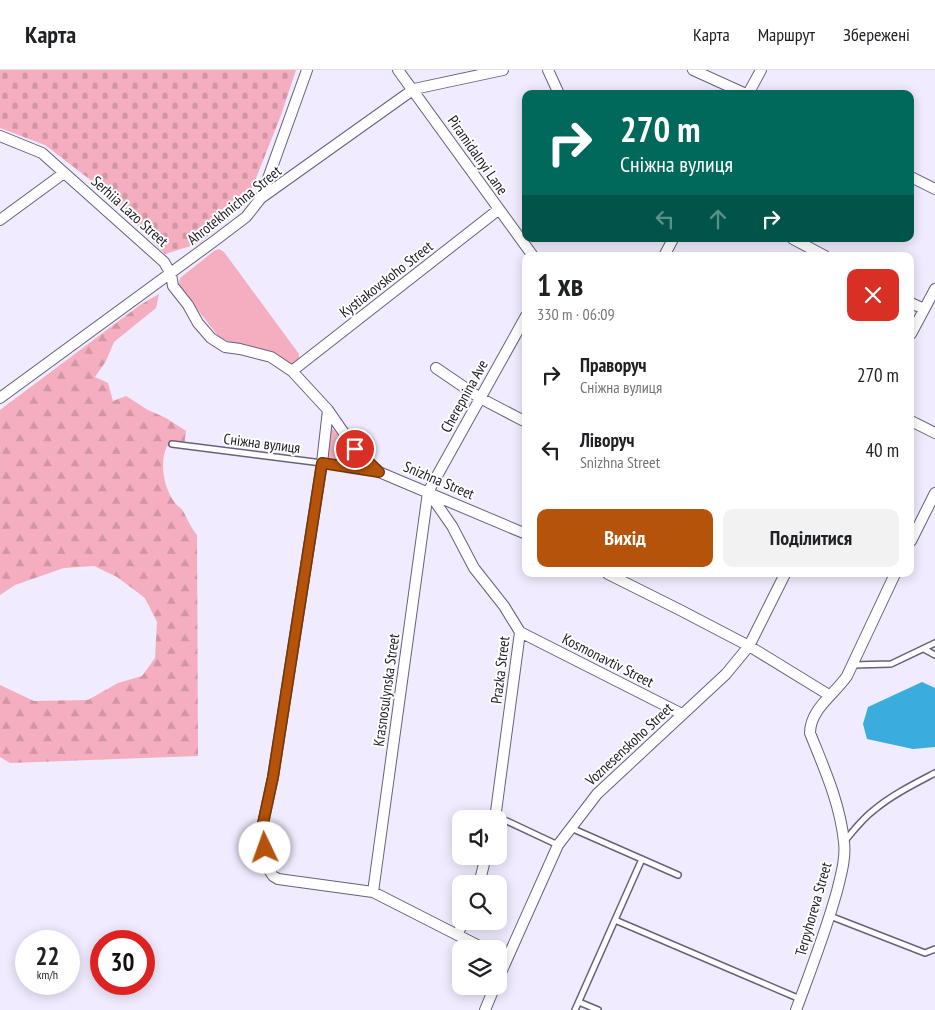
<!DOCTYPE html>
<html lang="uk">
<meta charset="utf-8">
<style>
:root{--surface:#fff;--page:#f2f2f2;--text:#202124;--muted:#757577;--line:#e0e0e0;--accent:#b45309}
body{margin:0;font-family:"PT Sans Narrow",sans-serif;background:var(--page);color:var(--text);height:100vh;display:flex;flex-direction:column;font-size:19px;white-space:nowrap}
*{box-sizing:border-box;margin:0}
p{font-size:16px;color:var(--muted)}
.icon{flex:none;width:28px;height:28px;fill:none;stroke:currentColor;stroke-width:2;stroke-linecap:round;stroke-linejoin:round}
.map{position:relative;flex:1;overflow:hidden}
.details{position:absolute;left:522px;top:182px;width:392px;height:325px;display:flex;flex-direction:column;background:var(--surface);border-radius:10px;box-shadow:0 2px 12px #0003}
.details>*{flex:none}
.banner{position:absolute;left:522px;top:20px;width:392px;height:152px;border-radius:10px;box-shadow:0 2px 12px #0003;background:#00695c;color:#fff;overflow:hidden}
.controls{position:absolute;left:452px;top:740px;display:grid;gap:10px}
.controls a{display:grid;place-items:center;width:55px;height:55px;border-radius:10px;background:var(--surface);box-shadow:0 2px 12px #0003;font-size:25px}
.speed{position:absolute;left:15px;top:860px;display:flex;gap:10px;font-size:25px;font-weight:700;text-align:center}
.speed>*{display:grid;place-content:center;width:65px;height:65px;border-radius:50%;background:var(--surface);box-shadow:0 2px 12px #0003;line-height:1}
.speed small{font-size:12px;font-weight:400}
.speed .limit{border:8px solid #d22;background:#fff;color:#111}
.pin{position:absolute;display:grid;place-items:center;width:42px;height:42px;color:#fff;margin:-21px;border:2px solid #fff;border-radius:50%;box-shadow:0 1px 5px #0007}
.me{position:absolute;width:55px;margin:-28px;rotate:357deg;stroke-linejoin:round;filter:drop-shadow(0 0 4px #0008)}
.turn{display:flex;align-items:center;gap:18px;height:105px;padding:0 15px;font-size:22px}
.turn .icon{width:65px;height:65px;stroke-width:2.5}
.turn b{display:block;font-size:35px;line-height:42px}
.lanes{display:flex;align-items:center;height:48px;padding:0 15px;background:#0003;justify-content:center;gap:25px;direction:ltr}
.lanes .off{opacity:.35}
.round{display:grid;place-items:center;flex:none;width:52px;height:52px;border-radius:10px;background:var(--page)}
.summary{display:flex;align-items:center;justify-content:space-between;height:85px;padding:0 15px}
h1{font-size:30px;font-weight:800;line-height:38px}
.primary-button{display:flex;gap:10px;margin-top:auto;padding:10px 15px}
.primary-button a{flex:1;height:58px;border-radius:10px;background:var(--accent);color:#fff;font-size:20px;font-weight:800;line-height:58px;text-align:center}
.primary-button a+a{background:var(--page);color:var(--text)}
ul{padding:0;list-style:none}
li{display:flex;align-items:center;gap:15px;height:75px;padding:0 15px}
li div{flex:1}
li b{display:block;font-size:19px}
li em{font-style:normal}
header{display:flex;align-items:center;gap:30px;box-sizing:border-box;height:70px;padding:0 25px;background:var(--surface);border-bottom:1px solid var(--line)}
header strong{font-size:24px}
nav{display:flex;gap:28px;margin-inline-start:auto;font-size:18px}
.map>svg:first-child{display:block}
</style>
<header>
<strong>Карта</strong>
<nav><a>Карта</a><a>Маршрут</a><a>Збережені</a></nav>
</header>
<div class="map">
<svg width="935" height="940" viewBox="0 0 935 940">
<defs>
<pattern id="forest-firs" width="22" height="20" patternUnits="userSpaceOnUse" patternTransform="scale(1.25)"><rect width="22" height="20" fill="#f4aebf"/><path d="M5 1l3.5 6h-7zM16 11l3.5 6h-7z" fill="#d195a4"/></pattern>
<pattern id="cemetery-stones" width="16" height="16" patternUnits="userSpaceOnUse" patternTransform="scale(1.25)"><rect width="16" height="16" fill="#f4aebf"/><path d="M2 7V4a2 2 0 0 1 4 0v3zM10 15v-3a2 2 0 0 1 4 0v3z" fill="#d195a4"/></pattern>
</defs>
<rect width="100%" height="100%" fill="#f0ebfe"/>
<!-- green -->
<path fill="#f4aebf" d="M219 179 224 182 299 284V291L292 296 269 282 245 274 232 273 219 267 182 220 179 214 180 208 214 181Z
M333 359 348 378V386L343 391 327 389 331 360Z"/>
<!-- forest -->
<path fill="url(#forest-firs)" d="M159 224 156 238 114 272 106 291 95 307 108 313 113 331 126 326 148 340 166 348 186 361 184 376H167C159 393 164 419 175 433 178 437 181 437 183 441 188 450 191 458 197 465L198 686 10 693 0 687V615L34 631 88 630 118 613 142 606 155 588 157 552 145 528 117 507 94 496 64 498 15 515 0 525V340L140 235Z"/>
<!-- cemetery -->
<path fill="url(#cemetery-stones)" d="M0 0H296L281 45 247 131 200 173 165 184 101 118 45 75 0 58Z"/>
<!-- water -->
<path fill="#3aacdd" d="M922 612 935 618V677L913 679 867 669 863 654 868 637Z"/>
<g fill="none" stroke-linecap="round" stroke-linejoin="round">
<!-- service casing -->
<g stroke="#68617c" stroke-width="8">
<path id="service" d="M172 374 322 393 376 401
M924 579 935 585
M852 595 891 594 935 573
M496 746 558 775
M571 758 678 805
M844 772C854 760 862 749 874 740 892 725 914 714 935 703
M830 846 925 883 935 879
M615 850 800 929
M579 932 598 940
M575 940 642 789"/>
</g>
<!-- minor casing -->
<g stroke="#68617c" stroke-width="12">
<path id="minor" d="M398 0 533 186
M548 0 559 24
M693 0 746 24
M748 24 761 0
M0 66 42 83 164 192 171 204 173 216 188 235 198 253 211 268 225 277 240 279 271 287 292 301 328 340 355 379 379 402 526 464
M911 107 935 119
M261 128 307 0
M0 150 64 103
M793 169 825 186
M664 186 673 169
M911 233 924 239
M911 264 935 219
M436 298 480 328 526 352
M292 301 498 140
M0 328 217 169 246 147 261 128 414 19 503 0
M328 340 322 393 273 707 262 758 267 797 273 806 278 809 373 822 485 879
M911 351 935 363
M429 423 452 456 474 498 504 536 520 562 495 749
M911 471 935 423
M608 504 680 540 749 576 829 625
M520 562 682 644
M479 814 486 786
M373 822 428 422 526 246
M458 864 463 851
M499 907 558 775 597 724 726 604 749 576 785 504
M485 940 495 916
M796 940C811 900 826 861 837 821 841 805 846 788 844 772 840 733 824 698 810 663 810 639 835 624 847 606L895 504"/>
</g>
<!-- service -->
<use href="#service" stroke="#fff" stroke-width="5"/>
<!-- minor -->
<use href="#minor" stroke="#fff" stroke-width="10"/>
</g>
<g fill="none" stroke-linecap="round" stroke-linejoin="round">
<!-- route casing -->
<g stroke="#753606" stroke-width="12">
<path id="route" d="M265 778 262 758 273 707 322 393 379 402 355 379"/>
</g>
<!-- route -->
<use href="#route" stroke="#b45309" stroke-width="9"/>
</g>
<g text-anchor="middle" dominant-baseline="central" stroke-width="4" stroke-linejoin="round" paint-order="stroke">
<!-- street labels -->
<g font-size="15" fill="#1c1924" stroke="#fff">
<text transform="translate(478 85) rotate(55)">Piramidalnyi Lane</text>
<text transform="translate(234 135) rotate(-39)">Ahrotekhnichna Street</text>
<text transform="translate(130 141) rotate(42)">Serhiia Lazo Street</text>
<text transform="translate(386 209) rotate(-38)">Kystiakovskoho Street</text>
<text transform="translate(464 326) rotate(-61)">Cherepnina Ave</text>
<text transform="translate(262 373) rotate(7)">Сніжна вулиця</text>
<text transform="translate(439 410) rotate(23)">Snizhna Street</text>
<text transform="translate(608 590) rotate(27)">Kosmonavtiv Street</text>
<text transform="translate(500 600) rotate(-83)">Prazka Street</text>
<text transform="translate(386 620) rotate(-82)">Krasnosulynska Street</text>
<text transform="translate(629 674) rotate(-43)">Voznesenskoho Street</text>
<text transform="translate(813 839) rotate(-74)">Terpyhoreva Street</text>
</g>
</g>
</svg>
<div class="controls">
<a><svg class="icon" aria-label="sound" viewBox="0 0 24 24"><path d="M4 9h4l5-4v14l-5-4H4zM17 9q2 3 0 6"/></svg></a>
<a><svg class="icon" aria-label="search" viewBox="0 0 24 24"><circle cx="10" cy="10" r="6"/><path d="M15 15l6 6"/></svg></a>
<a><svg class="icon" aria-label="layers" viewBox="0 0 24 24"><path d="M12 4l9 5-9 5-9-5zM3 14l9 5 9-5"/></svg></a>
</div>
<div class="speed"><div>22<small>km/h</small></div><div class="limit">30</div></div>
<div class="pin" style="left:355px;top:379px;background:#d93025"><svg class="icon" aria-label="arrive" viewBox="0 0 24 24"><path d="M6 21V4h12l-3 4 3 4H6"/></svg></div>
<svg class="me" style="left:265px;top:778px" viewBox="-20 -20 40 40"><circle r="19" fill="#fff"/><path d="M0-13L10 11 0 6-10 11z" fill="#b45309"/></svg>
<div class="banner">
<div class="turn"><svg class="icon" aria-label="right" viewBox="0 0 24 24"><path d="M7 20v-9h11M14 6l5 5-5 5"/></svg><div><b>270 m</b>Сніжна вулиця</div></div>
<div class="lanes"><svg class="icon off" aria-label="left" viewBox="0 0 24 24"><path d="M17 20v-9H6M10 6l-5 5 5 5"/></svg><svg class="icon off" aria-label="ahead" viewBox="0 0 24 24"><path d="M12 20V5M6 11l6-6 6 6"/></svg><svg class="icon" aria-label="right" viewBox="0 0 24 24"><path d="M7 20v-9h11M14 6l5 5-5 5"/></svg></div>
</div>
<section class="details">
<div class="summary"><div><h1>1 хв</h1><p>330 m · 06:09</p></div><a class="round" style="background:#d93025;color:#fff"><svg class="icon" aria-label="close" viewBox="0 0 24 24"><path d="M6 6l12 12M18 6L6 18"/></svg></a></div>
<ul>
<li><svg class="icon" aria-label="right" viewBox="0 0 24 24"><path d="M7 20v-9h11M14 6l5 5-5 5"/></svg><div><b>Праворуч</b><p>Сніжна вулиця</p></div><em>270 m</em></li>
<li><svg class="icon" aria-label="left" viewBox="0 0 24 24"><path d="M17 20v-9H6M10 6l-5 5 5 5"/></svg><div><b>Ліворуч</b><p>Snizhna Street</p></div><em>40 m</em></li>
</ul>
<div class="primary-button"><a>Вихід</a><a>Поділитися</a></div>
</section>
</div>
